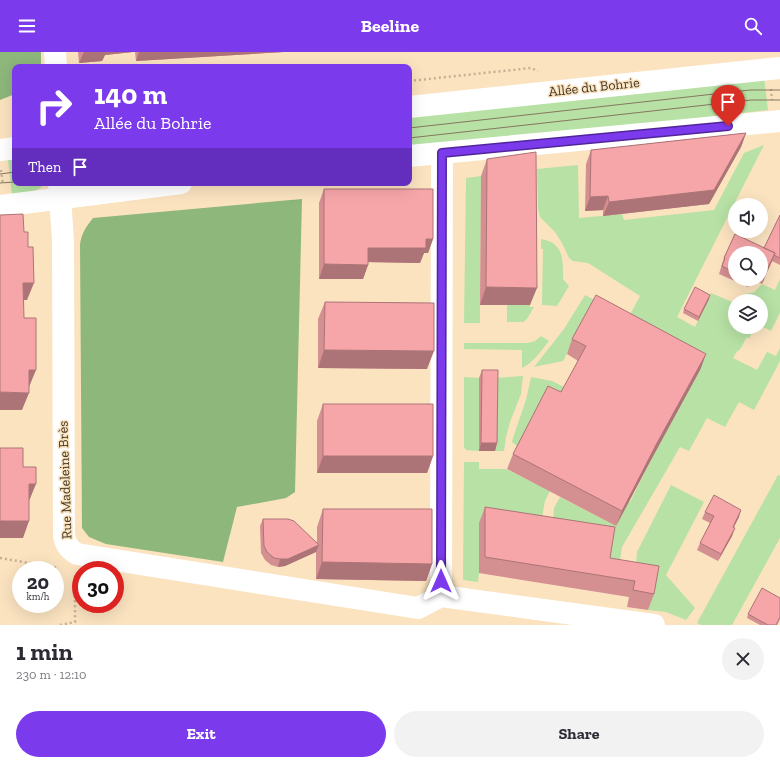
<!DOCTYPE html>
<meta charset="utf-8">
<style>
:root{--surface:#fff;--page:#f2f2f3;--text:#2b2b33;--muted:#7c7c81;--accent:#7c3aed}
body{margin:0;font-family:"Zilla Slab",serif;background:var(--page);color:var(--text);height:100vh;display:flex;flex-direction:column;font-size:15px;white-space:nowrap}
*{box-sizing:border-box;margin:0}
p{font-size:13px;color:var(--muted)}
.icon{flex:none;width:22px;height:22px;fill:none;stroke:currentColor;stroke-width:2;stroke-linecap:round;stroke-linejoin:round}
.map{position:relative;height:573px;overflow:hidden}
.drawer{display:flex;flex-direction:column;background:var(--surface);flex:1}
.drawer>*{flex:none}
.banner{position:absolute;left:12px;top:12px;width:400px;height:122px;border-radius:8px;box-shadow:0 4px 16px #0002;background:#7c3aed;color:#fff;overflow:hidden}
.controls{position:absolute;left:728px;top:146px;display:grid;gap:8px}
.controls a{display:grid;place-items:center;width:40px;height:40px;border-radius:50%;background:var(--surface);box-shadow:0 4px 16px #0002;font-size:20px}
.speed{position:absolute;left:12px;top:509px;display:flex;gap:8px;font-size:20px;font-weight:700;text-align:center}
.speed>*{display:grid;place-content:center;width:52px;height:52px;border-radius:50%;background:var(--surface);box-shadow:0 4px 16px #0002;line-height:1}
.speed small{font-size:10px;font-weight:400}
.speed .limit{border:6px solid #d22;background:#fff;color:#111}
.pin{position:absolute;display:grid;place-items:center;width:34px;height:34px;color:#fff;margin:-41px -17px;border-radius:50% 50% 50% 0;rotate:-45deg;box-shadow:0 0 4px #0007}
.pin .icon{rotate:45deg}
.me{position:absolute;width:44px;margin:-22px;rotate:0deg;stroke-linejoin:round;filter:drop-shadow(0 0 3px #0008)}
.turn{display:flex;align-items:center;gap:14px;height:84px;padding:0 16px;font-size:18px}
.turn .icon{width:52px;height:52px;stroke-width:2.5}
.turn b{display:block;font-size:28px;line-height:34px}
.then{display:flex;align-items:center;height:38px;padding:0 16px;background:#0003;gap:8px;font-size:15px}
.round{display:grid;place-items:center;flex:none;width:42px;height:42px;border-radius:21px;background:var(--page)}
.headline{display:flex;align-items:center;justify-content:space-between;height:68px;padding:0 16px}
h1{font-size:24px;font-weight:700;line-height:30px}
.primary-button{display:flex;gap:8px;margin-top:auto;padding:8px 16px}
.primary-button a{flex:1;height:46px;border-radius:24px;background:var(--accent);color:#fff;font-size:16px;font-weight:700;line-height:46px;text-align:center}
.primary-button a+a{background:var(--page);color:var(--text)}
header{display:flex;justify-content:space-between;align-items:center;height:52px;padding:0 16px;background:var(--accent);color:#fff;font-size:18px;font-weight:700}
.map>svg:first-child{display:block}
</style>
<header><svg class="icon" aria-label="menu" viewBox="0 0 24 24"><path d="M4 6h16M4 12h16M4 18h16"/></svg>Beeline<svg class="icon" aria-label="search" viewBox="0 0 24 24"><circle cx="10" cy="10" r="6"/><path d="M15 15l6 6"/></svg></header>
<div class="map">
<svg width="780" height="573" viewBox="0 0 780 573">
<rect width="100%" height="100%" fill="#fbe3c0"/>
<!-- green -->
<path fill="#b7e1a5" d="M764 25 768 58 409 99V63Z
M764 93 677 265 695 275 711 241 735 251V275H755L749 287 747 285 739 299 738 298 733 306 757 318 767 300 776 304 780 296V309L754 358 739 350 725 375 707 366 689 399 680 395 622 495 615 542 553 469 554 456 560 445 616 474 622 463 590 446 597 433 630 450 652 406 615 386 663 385 700 318 623 276 640 244 588 211 573 209 569 206 562 191 555 180 540 165 538 157 537 117 578 113 579 166 622 162 624 168 714 158 744 101Z
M8 108H15V131H44C39 142 23 141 12 143Z
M481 124 480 271H464L466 126Z
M541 187C564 191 563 207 563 227L569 234 557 254 542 253 543 197H541Z
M780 227V261L771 279 761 274V249H741L745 242 754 240 762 232 775 238Z
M585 243 616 259H590L563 309 534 315 564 277Z
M507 253H530V255H534L527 267 523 270H507Z
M541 284 549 289C541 299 534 310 522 316V298L464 297V291H528L535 289Z
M523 324 521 342 510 370 506 385 504 399H495V326Z
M464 325 479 326V399L466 398 464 395Z
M531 325 552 329 586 346 517 394 512 390 513 386 526 348Z
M464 410H479V417H506L550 439 545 449 539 481 479 521 478 530 463 528Z
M778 423 780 424V486L732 573H701L697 571Z
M671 433 704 450 666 523 695 556 686 568 666 560 648 558 653 530 635 527 637 500Z"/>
<!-- forest -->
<path fill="#8db77b" d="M0 0H41V15H15V42L0 48Z
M302 147 295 440 286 446 237 455 223 510 106 492 89 485 82 476 80 193C81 182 86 175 93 166Z"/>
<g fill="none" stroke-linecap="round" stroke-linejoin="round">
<!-- path -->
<path stroke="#c4af92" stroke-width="2.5" stroke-dasharray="2 3" stroke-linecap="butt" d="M409 29 531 16 538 19
M771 37 772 48
M1 118 3 133
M0 506 59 516
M60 573 75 570V522"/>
<!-- minor -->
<path stroke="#fff" stroke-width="22" d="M55 0 56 15
M59 131 63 188 64 484C66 493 69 497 77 502L418 556 441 544
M441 544 442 101
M441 544 654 573"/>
<!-- major -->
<path stroke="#fff" stroke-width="22" d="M409 55 780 16
M0 98 15 96
M409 104 780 69
M0 154 181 131"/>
<!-- tram -->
<path stroke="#87775f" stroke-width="1" d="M409 76 750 38H780
M409 86 751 48H780
M0 122 15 120
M0 131 15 130"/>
</g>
<!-- wall -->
<path fill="#d48f91" d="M78 0H133L105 3 102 9 79 11Z
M135 0H284L136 9Z
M746 81 741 95 709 152 603 164V158L585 159 586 112 591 98Z
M487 107 530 253H480L481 124Z
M324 137 433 187 428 201H424L420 211 368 210V213L363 227H319V151Z
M780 163V213L772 209 762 232 752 227H761V201H735V227H752L748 235 719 222 724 206 735 182 764 196Z
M709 247 698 269 683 261 684 257Z
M325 250 427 317 318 316V267Z
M572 287 706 302 700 318 652 406 616 474 507 417 513 402 561 340 578 309 567 302Z
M482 318 497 391 495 399H479V326Z
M323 352 433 404 427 421H317V369Z
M485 455 610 506 654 542 648 558 627 555 629 545 479 521V471Z
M323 457 432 512 426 529 316 527V499V500L285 514 278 515 271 513 265 508 261 501 260 474 263 467 317 490V475Z
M705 460 739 465 734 475 732 484 718 509 697 498 700 491 710 471 702 467Z
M780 546V567L777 573H760L747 566 748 562Z"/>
<!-- shaded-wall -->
<path fill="#ac7476" d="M84 0H133L105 3 102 9 79 11Z
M139 0H284L136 9Z
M746 81 741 95 709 152 603 164 609 150Z
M608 144 603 158 585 159 590 145Z
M426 187H433L428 201H424L420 211 363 210 368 196Z
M775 201 772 209 762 232 764 224Z
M324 212 368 213 363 227H319Z
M23 231H34L27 248H17Z
M486 235 537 236 530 253H480Z
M710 243 709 247 698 269 699 265Z
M324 298 434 299 427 317 318 316Z
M706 302 700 318 652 406 616 474 622 459 657 391Z
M29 318H36L29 335H22Z
M0 340 29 341 22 358H0Z
M481 391H497L495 399H479Z
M323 404H433L427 421H317Z
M29 432H36L29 449Z
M741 458 739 465 730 482 733 475Z
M0 469H29L23 486H0Z
M735 476 732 484 718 509 721 502Z
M319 493 316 500 285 514 278 515 280 507Z
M322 510 432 512 426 529 316 527Z"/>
<!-- building -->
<path fill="#f6a6a9" stroke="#ac7476" d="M746 81 714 138 609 150 608 144 590 145 591 98Z
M536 100 537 236 486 235 487 107Z
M324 137H433V187H426V196H368V213L324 212Z
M23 162 24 180H28V195H33L34 231H23L24 266H36V318H29V341L0 340V163Z
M780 163V206L774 203 775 201 764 196Z
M735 182 775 201 764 224 761 223V201H735V221L722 214 725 206H724Z
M695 235 710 243 699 265 684 257Z
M596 243 706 302 657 391 622 459 513 402 548 334 561 340 586 294 572 287Z
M325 250 434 251V299L324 298Z
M482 318H498L497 391H481Z
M323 352H433V404H323Z
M0 396H23V415H36V432H29V469H0Z
M714 443 741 458 733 475 735 476 721 502 700 491 714 464 705 460Z
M485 455 615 475 610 506 659 514 654 542 633 538 635 529 485 505Z
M323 457H432V512L322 510Z
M263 467H288L294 469 319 493 288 507H280L274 506 267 500 264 494Z
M762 536 780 546V565L776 573H768L748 562Z"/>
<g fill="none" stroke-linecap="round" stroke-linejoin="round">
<!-- route casing -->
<g stroke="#51269a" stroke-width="10">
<path id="route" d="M441 529 442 101 728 74"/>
</g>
<!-- route -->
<use href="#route" stroke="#7c3aed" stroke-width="7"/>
</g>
<g text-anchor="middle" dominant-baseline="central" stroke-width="3" stroke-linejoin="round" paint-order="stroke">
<!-- street labels -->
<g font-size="14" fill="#443827" stroke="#fbe3c0">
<text transform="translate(594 35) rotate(-6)">Allée du Bohrie</text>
<text transform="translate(65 428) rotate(-92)">Rue Madeleine Brès</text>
</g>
</g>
</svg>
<div class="controls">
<a><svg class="icon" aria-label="sound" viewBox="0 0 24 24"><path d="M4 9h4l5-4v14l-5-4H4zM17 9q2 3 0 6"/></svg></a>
<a><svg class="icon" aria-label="search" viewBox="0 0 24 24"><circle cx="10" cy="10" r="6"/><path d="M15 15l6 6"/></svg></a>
<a><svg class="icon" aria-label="layers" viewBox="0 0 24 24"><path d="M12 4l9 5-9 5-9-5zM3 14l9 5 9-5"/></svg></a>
</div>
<div class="speed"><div>20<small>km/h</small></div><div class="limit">30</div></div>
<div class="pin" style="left:728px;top:74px;background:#d93025"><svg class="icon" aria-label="arrive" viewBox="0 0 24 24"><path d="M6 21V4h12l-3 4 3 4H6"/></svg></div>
<svg class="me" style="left:441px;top:529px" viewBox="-20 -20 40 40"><path d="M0-17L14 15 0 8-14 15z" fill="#7c3aed" stroke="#fff" stroke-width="4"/></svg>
<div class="banner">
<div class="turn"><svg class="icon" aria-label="right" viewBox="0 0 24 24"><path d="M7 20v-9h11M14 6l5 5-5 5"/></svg><div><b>140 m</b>Allée du Bohrie</div></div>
<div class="then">Then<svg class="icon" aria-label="arrive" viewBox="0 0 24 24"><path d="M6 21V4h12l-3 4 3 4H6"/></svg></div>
</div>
</div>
<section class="drawer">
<div class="headline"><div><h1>1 min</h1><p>230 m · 12:10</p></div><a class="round"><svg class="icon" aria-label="close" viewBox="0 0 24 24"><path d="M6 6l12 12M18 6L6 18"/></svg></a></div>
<div class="primary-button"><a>Exit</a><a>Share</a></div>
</section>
